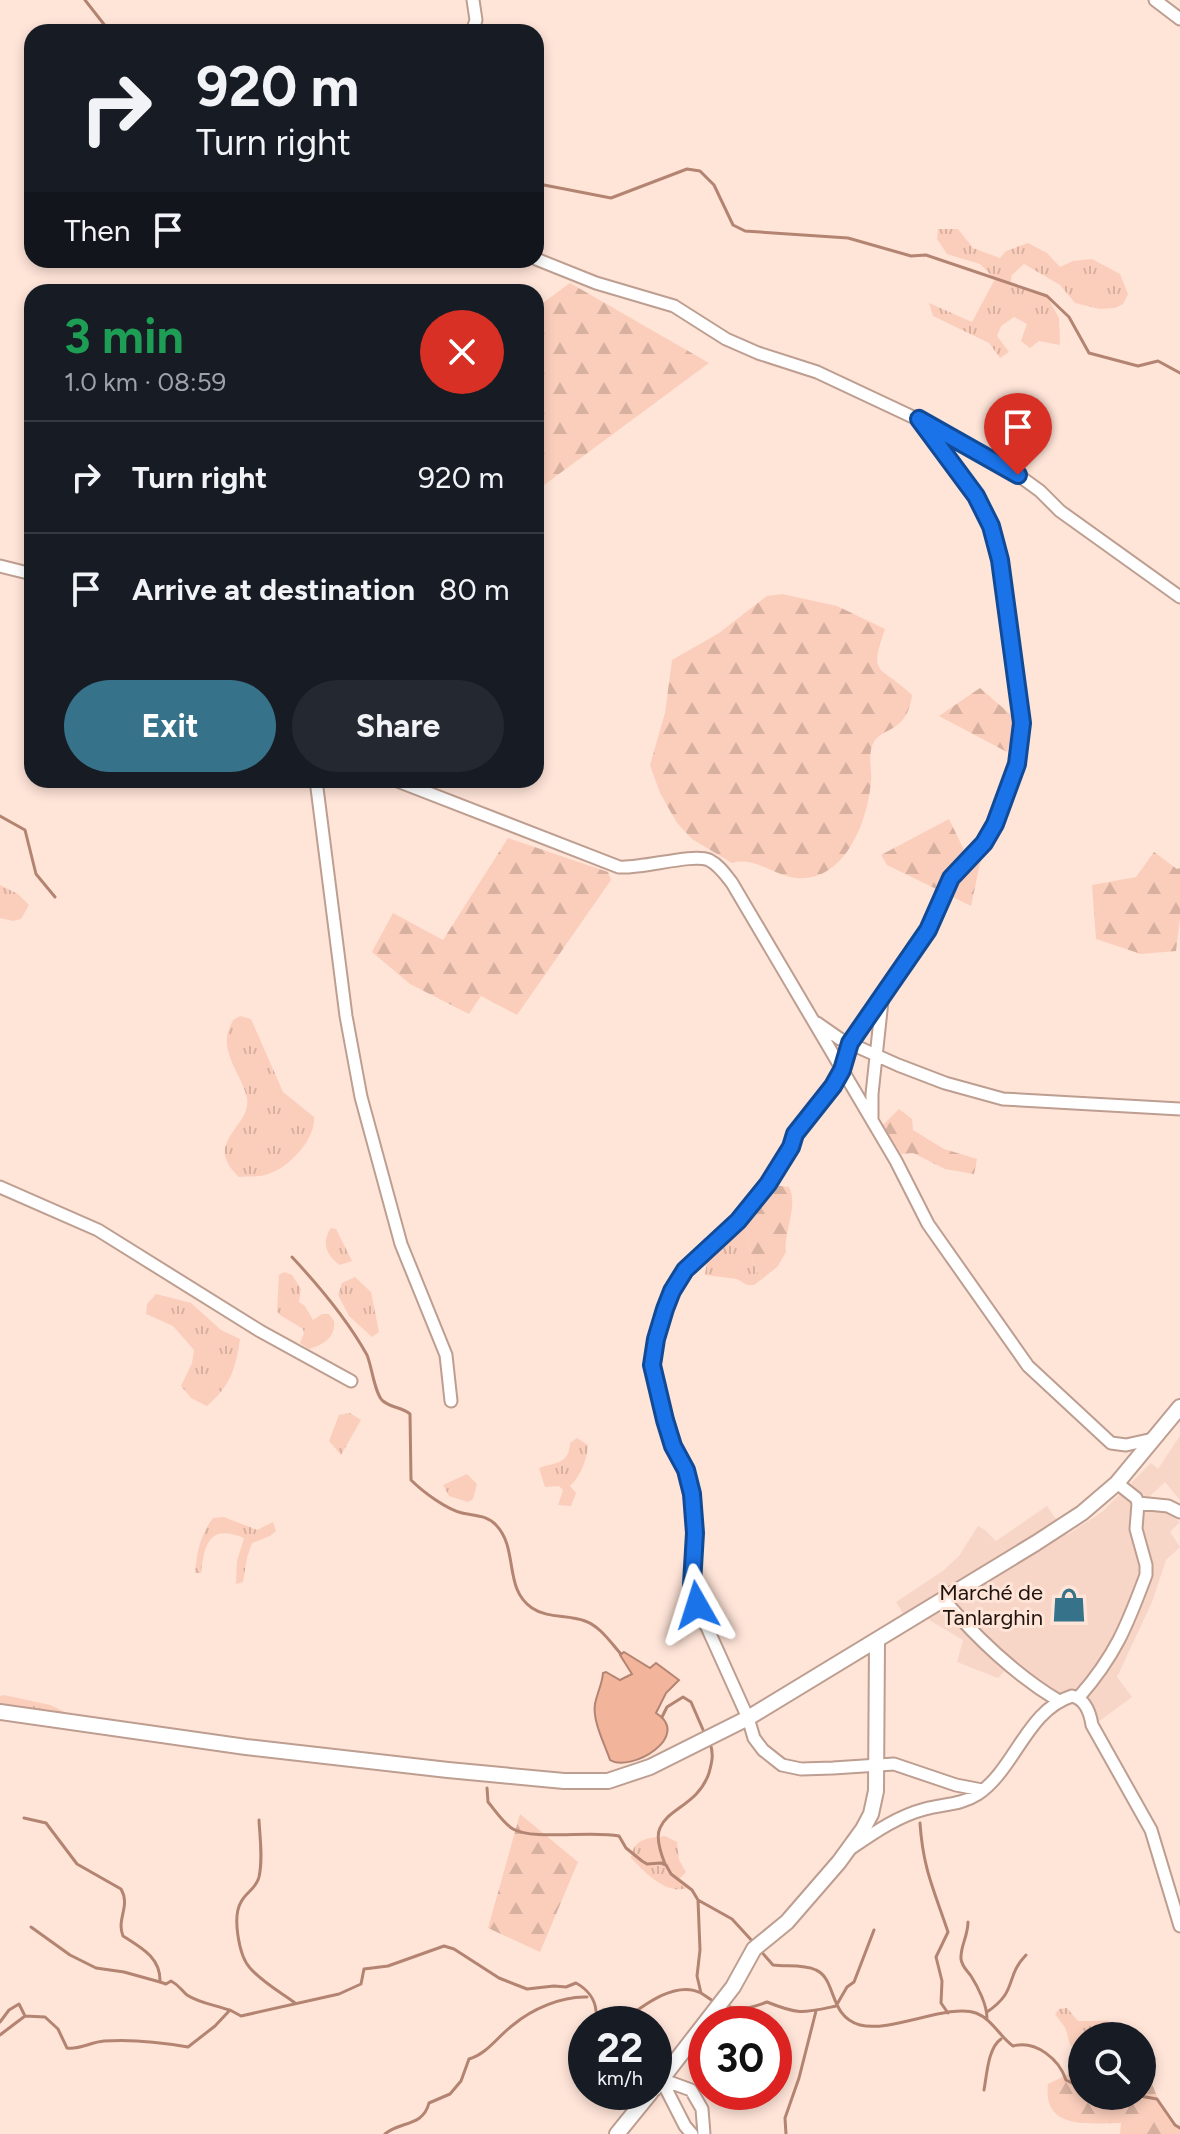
<!DOCTYPE html>
<meta charset="utf-8">
<style>
:root{--surface:#171b24;--page:#242831;--text:#f1f3f6;--muted:#9ea1a6;--line:#363941;--accent:#36738a}
body{margin:0;font-family:Figtree,sans-serif;background:var(--page);color:var(--text);height:100vh;display:flex;flex-direction:column;font-size:30px;white-space:nowrap}
*{box-sizing:border-box;margin:0}
p{font-size:26px;color:var(--muted)}
.icon{flex:none;width:44px;height:44px;fill:none;stroke:currentColor;stroke-width:2;stroke-linecap:round;stroke-linejoin:round}
.map{position:relative;flex:1;overflow:hidden}
.side{position:absolute;left:24px;top:284px;width:520px;height:504px;display:flex;flex-direction:column;background:var(--surface);border-radius:24px;box-shadow:0 4px 12px #0003}
.side>*{flex:none}
.banner{position:absolute;left:24px;top:24px;width:520px;height:244px;border-radius:24px;box-shadow:0 4px 12px #0003;background:#171b24;color:var(--text);overflow:hidden}
.tools{position:absolute;left:1068px;top:2022px;display:grid;gap:16px}
.tools a{display:grid;place-items:center;width:88px;height:88px;border-radius:50%;background:var(--surface);box-shadow:0 4px 12px #0003;font-size:40px}
.speed{position:absolute;left:568px;top:2006px;display:flex;gap:16px;font-size:40px;font-weight:700;text-align:center}
.speed>*{display:grid;place-content:center;width:104px;height:104px;border-radius:50%;background:var(--surface);box-shadow:0 4px 12px #0003;line-height:1}
.speed small{font-size:20px;font-weight:400}
.speed .limit{border:12px solid #d22;background:#fff;color:#111}
.pin{position:absolute;display:grid;place-items:center;width:68px;height:68px;color:#fff;margin:-82px -34px;border-radius:50% 50% 50% 0;rotate:-45deg;box-shadow:0 0 8px #0007}
.pin .icon{rotate:45deg}
.me{position:absolute;width:88px;margin:-44px;rotate:354deg;stroke-linejoin:round;filter:drop-shadow(0 0 6px #0008)}
.turn{display:flex;align-items:center;gap:28px;height:168px;padding:0 40px;font-size:36px}
.turn .icon{width:104px;height:104px;stroke-width:2.5}
.turn b{display:block;font-size:56px;line-height:68px}
.then{display:flex;align-items:center;height:76px;padding:0 40px;background:#0003;gap:16px;font-size:30px}
.round{display:grid;place-items:center;flex:none;width:84px;height:84px;border-radius:42px;background:var(--page)}
.head{display:flex;align-items:center;justify-content:space-between;height:136px;padding:0 40px}
h1{font-size:48px;font-weight:700;line-height:60px;color:#1e9e55}
.primary-button{display:flex;gap:16px;margin-top:auto;padding:16px 40px}
.primary-button a{flex:1;height:92px;border-radius:48px;background:var(--accent);color:#fff;font-size:32px;font-weight:700;line-height:92px;text-align:center}
.primary-button a+a{background:var(--page);color:var(--text)}
ul{padding:0;list-style:none}
li{display:flex;align-items:center;gap:24px;height:112px;padding:0 40px;border-top:2px solid var(--line)}
li div{flex:1}
li b{display:block;font-size:30px}
li em{font-style:normal}
.map>svg:first-child{display:block}
</style>
<div class="map">
<svg width="1180" height="2134" viewBox="0 0 1180 2134">
<defs>
<pattern id="grass-tufts" width="24" height="20" patternUnits="userSpaceOnUse" patternTransform="scale(2)"><rect width="24" height="20" fill="#fbcebc"/><path d="M3 7l-1-3M5 7V3M7 7l1-3M15 17l-1-3M17 17v-4M19 17l1-3" fill="none" stroke="#d7b0a0"/></pattern>
<pattern id="forest-firs" width="22" height="20" patternUnits="userSpaceOnUse" patternTransform="scale(2)"><rect width="22" height="20" fill="#fbcebc"/><path d="M5 1l3.5 6h-7zM16 11l3.5 6h-7z" fill="#d7b0a0"/></pattern>
</defs>
<rect width="100%" height="100%" fill="#ffe4d8"/>
<!-- built -->
<path fill="#f7d6c8" d="M1180 1436V1500L1165 1482 1150 1496 1180 1522 1170 1532 1180 1547 1166 1560 1152 1602 1117 1677 1132 1697 1101 1720 1092 1725 1079 1697 1063 1698 1009 1666 998 1678 957 1662 963 1640 921 1615 908 1622 896 1602 944 1570 959 1556 978 1526 985 1530 996 1541 1047 1506 1067 1535 1102 1512 1151 1463 1158 1469Z"/>
<!-- grass -->
<path fill="url(#grass-tufts)" d="M938 229H958L973 248 1000 258 1006 251 1028 243 1047 253 1060 267 1073 261 1092 259 1120 274 1128 294 1123 304 1115 308 1100 309 1075 303 1060 285 1024 264 1012 275 1010 285 1047 296 1059 318 1060 345 1039 341 1030 348 1021 341 1027 324 1014 317 1001 326 997 336 1009 352 1000 358 989 343 933 316 929 303 972 322 995 279 980 264 947 254 937 239Z
M0 885 18 894 29 905 21 919 13 921 0 918Z
M240 1016 251 1019 283 1092 314 1117C316 1140 287 1170 265 1175 257 1177 247 1176 239 1177 201 1142 252 1127 247 1098 243 1078 225 1059 227 1038 227 1032 231 1025 233 1020Z
M745 1218C748 1239 749 1262 762 1279L754 1285H747L737 1279 705 1275 707 1262Z
M331 1228 336 1229 352 1261 340 1265C326 1256 321 1242 331 1228Z
M284 1272 292 1275 301 1289 299 1302 305 1306 313 1320 322 1314H329L334 1321C336 1338 323 1345 309 1349L300 1343 304 1333 303 1329 280 1315 277 1311 279 1275Z
M355 1277 371 1292 379 1332 372 1337 349 1316 338 1295 342 1283Z
M156 1294 191 1303 221 1330 240 1339C236 1369 230 1386 207 1406L191 1398 181 1386 192 1363 194 1350 173 1326 146 1314 147 1304Z
M350 1413 361 1420 341 1455 329 1441 339 1415Z
M577 1438 588 1445C587 1459 581 1476 570 1486L576 1493 571 1506 558 1505 563 1490 559 1486 545 1487 539 1468C555 1462 569 1465 570 1443Z
M467 1474 477 1484 473 1499 468 1502 449 1496 443 1485Z
M224 1517 257 1530 273 1522 276 1531 270 1536 252 1543 247 1558 243 1582 236 1584 237 1561 244 1538C209 1524 205 1543 201 1573H195C197 1552 200 1535 213 1518Z
M4 1695 50 1705 67 1713 69 1718 0 1708V1696Z
M665 1836 677 1842 679 1860 686 1872 679 1879 688 1888C665 1895 646 1873 631 1858 633 1839 647 1838 665 1836Z
M1067 2008 1078 2021H1108L1112 2026 1113 2036H1082V2052C1065 2048 1071 2038 1064 2026 1061 2022 1058 2018 1055 2014L1059 2009Z"/>
<!-- forest -->
<path fill="url(#forest-firs)" d="M570 283 709 363 536 491V308Z
M782 594 837 606 885 629C868 678 880 664 912 695 906 739 877 723 871 750 869 760 872 771 871 781 868 822 843 888 790 877 770 872 753 857 732 863L692 839 677 823 660 793 650 765 665 713 672 660 719 633 767 596Z
M980 688 1017 720 1007 752 939 716Z
M949 819 965 852 982 854 971 906 887 865 881 855Z
M508 838 608 872 611 880 517 1015 481 996 469 1014 410 984 372 952 393 913 443 940Z
M1154 852 1177 869 1180 868V918L1176 951 1141 954 1096 939 1092 885 1136 877Z
M899 1109 912 1119 913 1130 944 1149 977 1159 974 1174 945 1169 913 1153 901 1154 883 1125Z
M773 1185 789 1187C799 1206 783 1232 786 1252L777 1267 762 1279C749 1262 748 1239 745 1218Z
M520 1814 578 1862 540 1952 488 1928Z
M1142 2066C1157 2084 1157 2115 1180 2128V2134H1120L1121 2123C1090 2123 1042 2131 1048 2084L1077 2070 1082 2069V2096H1142Z"/>
<!-- water -->
<path fill="#f2b59b" stroke="#b38471" stroke-width="2" d="M624 1652 650 1668 656 1663 679 1680 666 1693 656 1713C693 1736 631 1773 610 1760 605 1745 592 1720 595 1704 597 1693 602 1685 603 1673L606 1672 620 1680 632 1674 620 1655Z"/>
<g fill="none" stroke-linecap="round" stroke-linejoin="round">
<!-- stream -->
<path stroke="#b38471" stroke-width="3" d="M85 0 110 32
M536 186 544 185 611 198 687 169 700 171 714 185 733 225 745 231 848 238 911 256 926 255 1047 296 1069 317 1089 353 1138 366 1158 361 1180 373
M0 816 25 830 36 874 55 897
M292 1257C320 1287 347 1319 367 1355 372 1367 375 1395 383 1401 391 1408 402 1407 410 1414L411 1480C423 1492 446 1509 462 1513 475 1516 487 1515 496 1525 519 1549 503 1588 532 1608 548 1619 568 1614 585 1621 600 1626 611 1643 621 1654
M662 1717 667 1707 683 1697 691 1702 704 1732
M487 1788 488 1802C495 1810 503 1823 513 1829 534 1841 591 1830 619 1836L626 1848 642 1861 647 1864 661 1863 666 1865 671 1874 692 1890 698 1900 700 1950 697 1976 701 1993 716 2003
M24 1818 46 1823 77 1864 121 1889C131 1906 116 1919 123 1936 142 1948 161 1958 160 1982L166 1984 171 1981C179 1985 181 1990 187 1995 199 2003 215 2005 229 2010
M259 1820C260 1839 263 1859 259 1877 256 1889 246 1892 241 1902 232 1917 239 1956 250 1968 262 1982 280 1992 295 2003
M920 1823C923 1869 934 1890 948 1932L936 1957 942 1981 941 2003 948 2013
M665 1864C661 1854 655 1838 660 1828 668 1808 698 1805 709 1773 712 1762 714 1754 710 1743
M698 1900 732 1919 754 1943
M968 1922C968 1936 960 1947 961 1959 962 1967 967 1970 971 1976 978 1987 987 2005 987 2018
M31 1927 70 1955 96 1968 124 1972 160 1982
M759 1949 773 1965C786 1967 803 1964 816 1970 837 1979 828 2016 860 2025 891 2033 949 2003 976 2013 992 2019 1000 2037 1013 2046 1036 2040 1059 2059 1066 2080L1082 2088
M723 2005C741 2011 751 2008 767 2002 799 2015 803 2013 836 2006L847 1987 854 1982 874 1930
M987 2012C1019 1990 1004 1978 1026 1955
M0 2022 9 2010 19 2004 25 2016 45 2017 58 2029 67 2048C79 2050 91 2042 104 2041 132 2039 160 2042 188 2047L215 2026 230 2010 241 2016 339 1994 361 1984 364 1969 388 1966 444 1946 454 1949 499 1978 527 1989 554 1986 566 1987 576 1983C587 1989 595 1999 596 2011L611 2019 624 2020C644 2005 676 1980 701 1993
M0 2035 25 2016
M984 2090C987 2074 988 2048 1001 2039
M1140 2096 1157 2099 1175 2125 1180 2128
M385 2134C400 2121 423 2127 429 2103L450 2094 461 2081 469 2059C487 2054 498 2036 513 2025 532 2009 562 1996 587 1997
M786 2134 785 2118 799 2078 816 2011"/>
<!-- minor casing -->
<g stroke="#bd9e90" stroke-width="15">
<path id="minor" d="M1155 0 1180 19
M472 32 476 20 473 0
M536 259 596 283 674 306 726 339 758 353 817 372 932 426 1018 475 1040 491 1060 511 1180 597
M919 419 976 496 991 526 1000 560 1022 723 1017 764 995 824 984 843 951 878 928 930 850 1043 842 1070 833 1086 795 1134 791 1147 768 1184 738 1221 685 1270 672 1291 656 1339 652 1365 665 1420 673 1446 686 1470 692 1494 695 1533 692 1584 697 1605 748 1718 754 1738 763 1750 782 1765 801 1769 833 1768 894 1764 956 1785 982 1790
M0 566 32 574
M316 780 346 1016 361 1097 401 1244 446 1355 451 1401
M395 780 619 867C642 869 692 853 709 860 719 865 725 874 732 883L896 1161 928 1224 1028 1366 1111 1443 1126 1445 1153 1439
M817 1023 840 1039 898 1065 945 1083 1003 1099 1180 1109
M872 1119V1094L882 1001
M0 1187 98 1230 260 1331 351 1381
M1138 1503 1168 1506 1180 1512
M944 1600C978 1639 1014 1674 1059 1701
M1079 1697C1115 1656 1127 1626 1146 1575V1565L1136 1529 1138 1503 1136 1498 1117 1483
M853 1847C875 1832 898 1816 925 1809 944 1804 961 1805 978 1794 1015 1769 1027 1710 1072 1696 1085 1699 1090 1712 1092 1725L1151 1830 1180 1926
M661 2079 691 2090 702 2109 704 2134
M661 2079 685 2126 692 2134"/>
</g>
<!-- tertiary casing -->
<g stroke="#bd9e90" stroke-width="18">
<path id="tertiary" d="M0 1712 246 1747 448 1770 564 1781H608L650 1767 748 1718 1036 1543 1082 1513 1117 1483 1180 1407
M654 2089 733 1987 754 1949 787 1922 839 1862 863 1829 871 1814 876 1791 877 1642
M617 2134 651 2092"/>
</g>
<!-- minor -->
<use href="#minor" stroke="#fff" stroke-width="11"/>
<!-- tertiary -->
<use href="#tertiary" stroke="#fff" stroke-width="14"/>
</g>
<g fill="none" stroke-linecap="round" stroke-linejoin="round">
<!-- route casing -->
<g stroke="#114b97" stroke-width="20">
<path id="route" d="M697 1605 692 1584 695 1533 692 1494 686 1470 673 1446 665 1420 652 1365 656 1339 665 1309 672 1291 685 1270 738 1221 768 1184 791 1147 795 1134 833 1086 842 1070 850 1043 928 930 951 878 984 843 995 824 1017 764 1022 723 1000 560 991 526 976 496 919 419 1018 475"/>
</g>
<!-- route -->
<use href="#route" stroke="#1a73e8" stroke-width="14"/>
</g>
<!-- icons -->
<defs>
<g id="shop-bare" transform="scale(2.76)"><path d="M-5-2.5h2.3a2.7 3.5 0 0 1 5.4 0H5L5.5 6h-11ZM-1.5-2.5h3a1.5 2.3 0 0 0-3 0Z" fill="#36738a" stroke="#ffe4d8" stroke-width="2.5" paint-order="stroke"/></g>
</defs>
<g fill-rule="evenodd">
<use href="#shop-bare" x="1069" y="1605"/>
</g>
<g text-anchor="middle" dominant-baseline="central" stroke-width="6" stroke-linejoin="round" paint-order="stroke">
<!-- poi labels -->
<g font-size="22" fill="#1f130e" stroke="#ffe4d8" text-anchor="end">
<text x="1043" y="1592">Marché de<tspan x="1043" dy="25">Tanlarghin</tspan></text>
</g>
</g>
</svg>
<div class="tools">
<a><svg class="icon" aria-label="search" viewBox="0 0 24 24"><circle cx="10" cy="10" r="6"/><path d="M15 15l6 6"/></svg></a>
</div>
<div class="speed"><div>22<small>km/h</small></div><div class="limit">30</div></div>
<div class="pin" style="left:1018px;top:475px;background:#d93025"><svg class="icon" aria-label="arrive" viewBox="0 0 24 24"><path d="M6 21V4h12l-3 4 3 4H6"/></svg></div>
<svg class="me" style="left:697px;top:1605px" viewBox="-20 -20 40 40"><path d="M0-17L14 15 0 8-14 15z" fill="#1a73e8" stroke="#fff" stroke-width="4"/></svg>
<div class="banner">
<div class="turn"><svg class="icon" aria-label="right" viewBox="0 0 24 24"><path d="M7 20v-9h11M14 6l5 5-5 5"/></svg><div><b>920 m</b>Turn right</div></div>
<div class="then">Then<svg class="icon" aria-label="arrive" viewBox="0 0 24 24"><path d="M6 21V4h12l-3 4 3 4H6"/></svg></div>
</div>
<section class="side">
<div class="head"><div><h1>3 min</h1><p>1.0 km · 08:59</p></div><a class="round" style="background:#d93025;color:#fff"><svg class="icon" aria-label="close" viewBox="0 0 24 24"><path d="M6 6l12 12M18 6L6 18"/></svg></a></div>
<ul>
<li><svg class="icon" aria-label="right" viewBox="0 0 24 24"><path d="M7 20v-9h11M14 6l5 5-5 5"/></svg><div><b>Turn right</b></div><em>920 m</em></li>
<li><svg class="icon" aria-label="arrive" viewBox="0 0 24 24"><path d="M6 21V4h12l-3 4 3 4H6"/></svg><div><b>Arrive at destination</b></div><em>80 m</em></li>
</ul>
<div class="primary-button"><a>Exit</a><a>Share</a></div>
</section>
</div>
